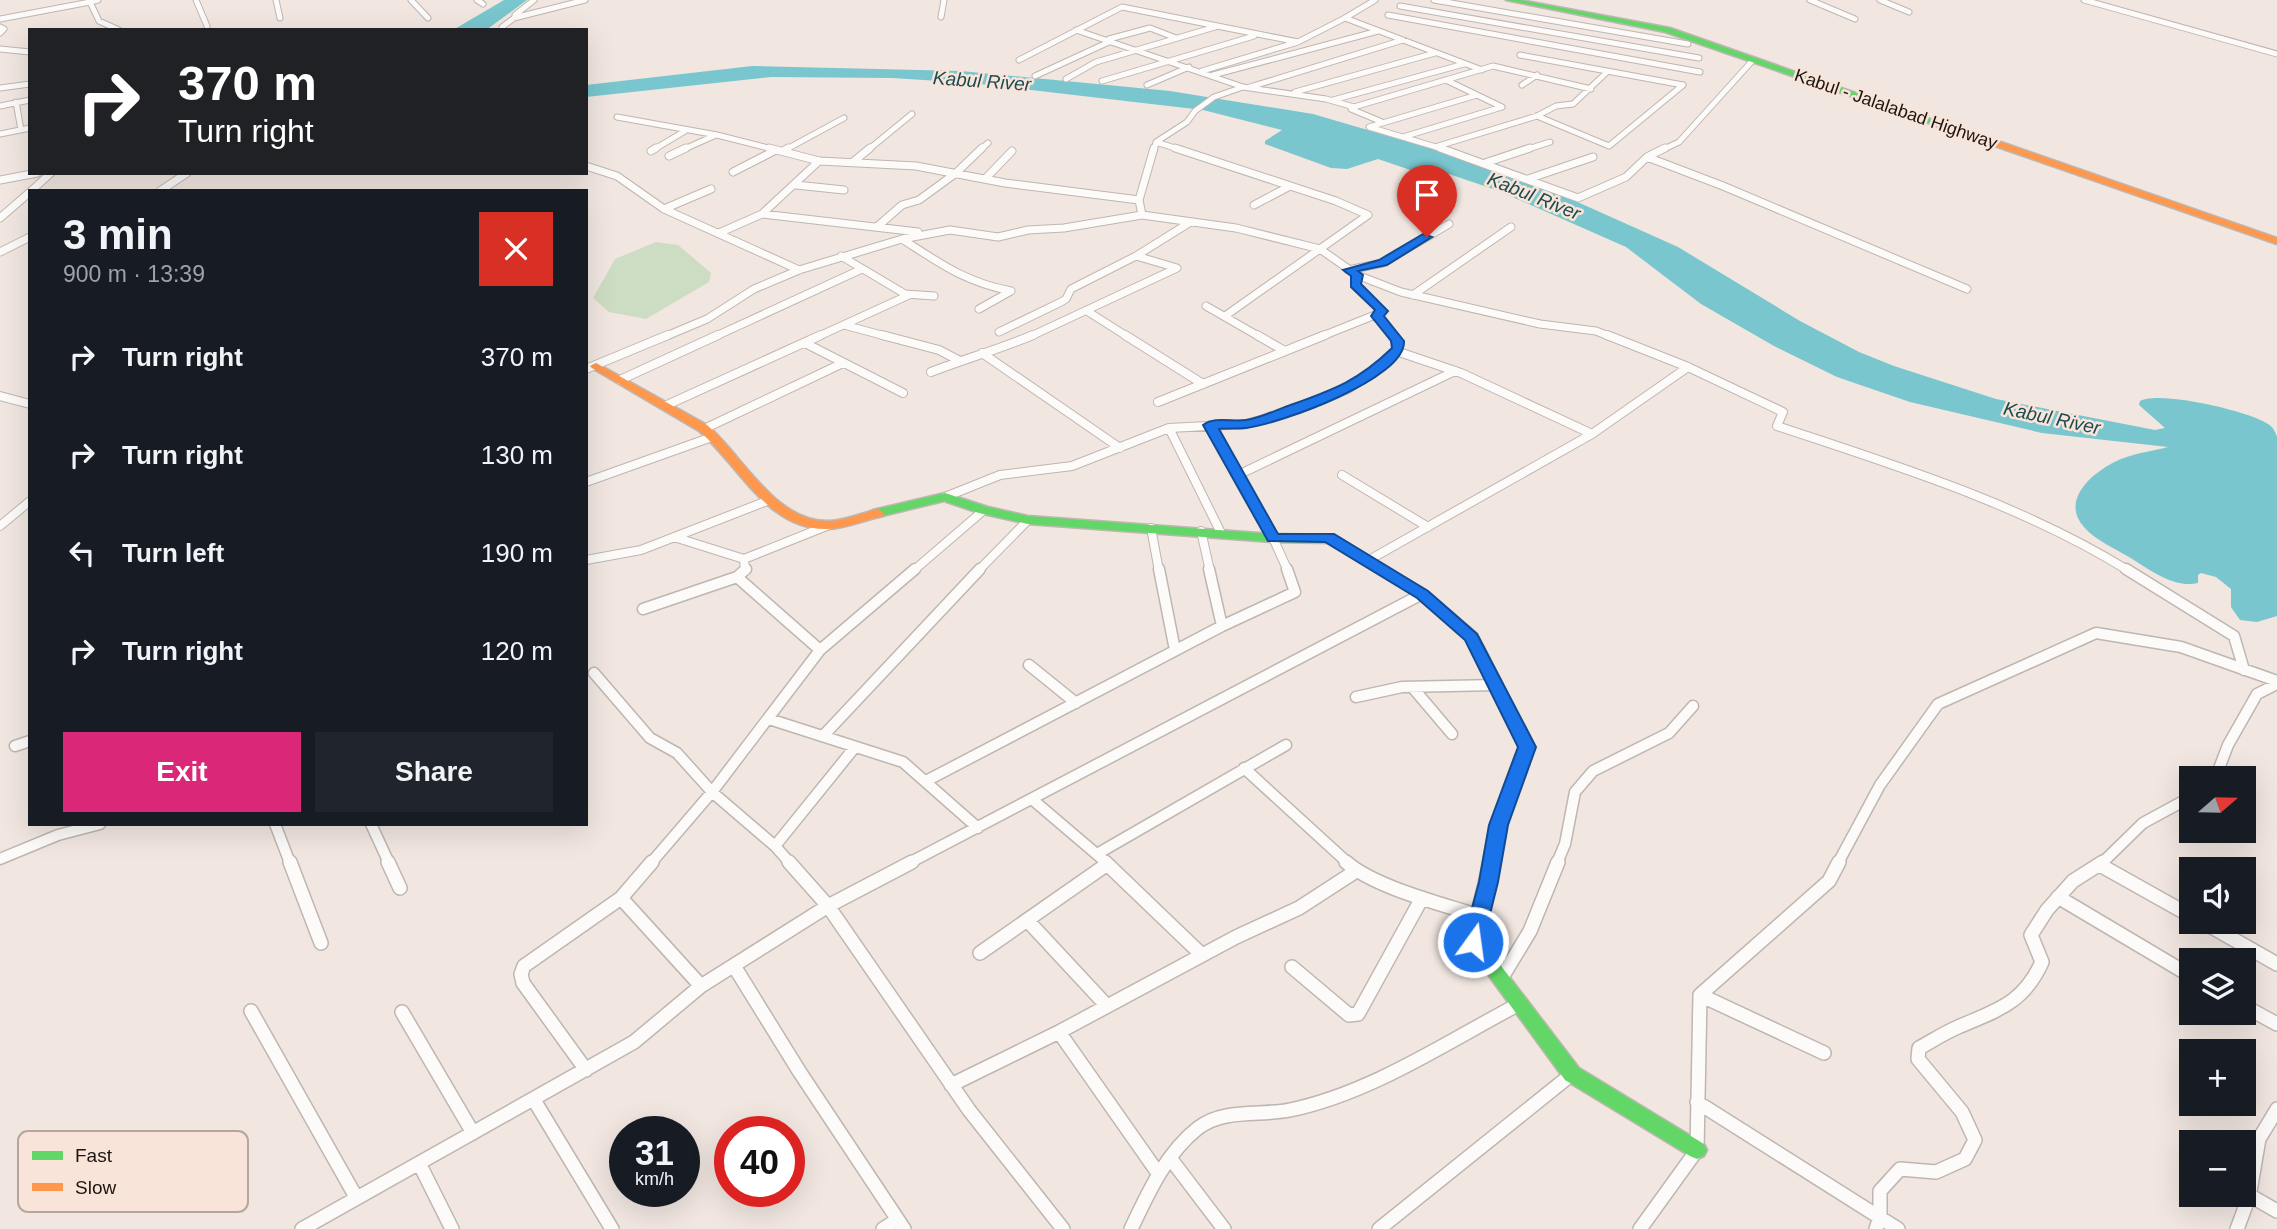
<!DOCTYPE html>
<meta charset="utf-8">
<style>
:root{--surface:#171b24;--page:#20242c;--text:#f1f3f6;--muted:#9ea1a6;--accent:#db2777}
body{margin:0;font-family:Helvetica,sans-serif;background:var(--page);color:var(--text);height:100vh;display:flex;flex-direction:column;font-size:26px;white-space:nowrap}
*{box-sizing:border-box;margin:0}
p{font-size:23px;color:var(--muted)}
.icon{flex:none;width:38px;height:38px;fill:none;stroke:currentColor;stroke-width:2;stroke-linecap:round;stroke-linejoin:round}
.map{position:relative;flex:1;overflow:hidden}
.side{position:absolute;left:28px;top:189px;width:560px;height:637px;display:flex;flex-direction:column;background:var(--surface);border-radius:0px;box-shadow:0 7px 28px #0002}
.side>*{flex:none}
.guide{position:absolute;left:28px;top:28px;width:560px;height:147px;border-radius:0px;box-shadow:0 7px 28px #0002;background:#202124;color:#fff;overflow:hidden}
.needle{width:46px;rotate:70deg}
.tools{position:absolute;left:2179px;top:766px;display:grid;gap:14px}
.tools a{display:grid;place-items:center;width:77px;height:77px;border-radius:0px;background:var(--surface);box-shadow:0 7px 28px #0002;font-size:35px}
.speed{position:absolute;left:609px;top:1116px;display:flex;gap:14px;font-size:35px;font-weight:700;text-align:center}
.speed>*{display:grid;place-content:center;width:91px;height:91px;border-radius:50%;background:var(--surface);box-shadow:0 7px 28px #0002;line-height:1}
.speed small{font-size:18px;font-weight:400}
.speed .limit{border:10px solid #d22;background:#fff;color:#111}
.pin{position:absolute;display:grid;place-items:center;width:60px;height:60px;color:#fff;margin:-72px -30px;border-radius:50% 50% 50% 0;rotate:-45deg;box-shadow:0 0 7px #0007}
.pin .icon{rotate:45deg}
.me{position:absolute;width:77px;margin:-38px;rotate:14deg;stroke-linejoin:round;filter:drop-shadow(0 0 5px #0008)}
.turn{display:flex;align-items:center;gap:24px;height:147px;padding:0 35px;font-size:32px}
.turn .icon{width:91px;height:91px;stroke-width:2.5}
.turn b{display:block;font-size:49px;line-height:60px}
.round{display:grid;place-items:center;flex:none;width:74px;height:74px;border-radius:0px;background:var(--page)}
.headline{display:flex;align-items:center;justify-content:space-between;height:119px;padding:0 35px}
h1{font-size:42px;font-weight:800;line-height:52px}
.action{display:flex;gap:14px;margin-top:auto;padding:14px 35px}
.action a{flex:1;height:80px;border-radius:0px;background:var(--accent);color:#fff;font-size:28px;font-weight:800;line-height:80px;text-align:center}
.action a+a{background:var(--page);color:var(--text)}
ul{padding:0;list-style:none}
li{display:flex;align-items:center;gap:21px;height:98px;padding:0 35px}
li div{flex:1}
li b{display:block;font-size:26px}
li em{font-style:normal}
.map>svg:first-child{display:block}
</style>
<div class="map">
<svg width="2277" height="1229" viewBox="0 0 2277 1229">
<rect width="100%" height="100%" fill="#f1e6e0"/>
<!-- green -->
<path fill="#cdddc3" d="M656 242 678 245 711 273 709 282 646 319 609 312 593 298 615 259Z"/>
<!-- water -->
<path fill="#79c6ce" d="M504 0H527L486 30H453Z
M752 66 961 71 1170 91 1313 114 1446 153 1573 200 1678 247 1800 321 1859 352 1894 366 1996 399 2155 430 2165 428 2139 405 2140 401C2158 390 2250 411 2268 424 2273 427 2275 431 2277 437V616L2257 622 2240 620 2231 607V589L2216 577 2201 573 2198 575V583C2174 589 2149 569 2129 557 2114 548 2095 540 2084 527 2059 499 2095 470 2121 459 2136 453 2153 451 2168 447L2042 433 1910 402 1837 377 1774 346 1701 304 1626 247 1499 191 1446 173 1431 177 1378 159 1347 169 1331 168 1265 144V141L1282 130 1203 110 971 83 892 78 771 77 586 97V85Z"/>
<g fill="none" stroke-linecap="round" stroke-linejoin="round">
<!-- street-far4 casing -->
<g stroke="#beb6b1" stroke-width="7">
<path id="street-far4" d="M98 0 90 2 99 21 119 30
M196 0 207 26
M276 0 280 18
M411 0 428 18
M477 0 483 4
M1375 0 1345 18 1482 70
M1434 0 1688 44
M1810 0 1855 19
M1880 0 1909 12
M2084 0 2277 54
M1400 6 1699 58
M515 15 534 0
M1388 15 1700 72
M941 17 944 0
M0 19 90 2
M0 27 4 29 0 33
M502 27 514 18 585 0
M1076 30 1243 87 1326 99 1354 107 1493 66 1591 89
M1109 39 1150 28 1176 38
M0 49 30 52
M1520 55 1683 85
M1019 60 1122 7 1298 42 1345 18
M1202 71 1298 42
M1213 75 1378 31
M1035 76 1111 41
M1066 79 1096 62 1215 27
M1102 81 1254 36
M1147 85 1189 67
M1522 85 1537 75
M1250 87 1403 40
M0 88 30 84
M1295 92 1435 53
M1477 95 1502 107
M1333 100 1464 64
M16 102 21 130
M0 106 30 100
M1354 107 1351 109 1382 122
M1537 116 1609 146 1683 85
M617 117 717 135 776 150
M0 134 30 128
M1403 137 1502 107
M1156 142 1181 150
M1435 147 1537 116 1556 106 1573 104 1607 72
M653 150 685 131
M682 150 716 135
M785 150 844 118
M868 150 912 114
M980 150 988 143
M1154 150 1156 142 1187 122 1195 111 1214 97 1243 87
M1446 150 1369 127 1477 95 1448 81
M1525 150 1550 142
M1662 150 1679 142 1753 60"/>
</g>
<!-- street-far3 casing -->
<g stroke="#beb6b1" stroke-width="9">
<path id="street-far3" d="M769 148 819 161 916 166 1005 183 1139 200
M1154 148 1139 200 1142 215 1236 228 1320 249 1357 275 1401 292 1540 324 1596 331 1611 337
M1175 148 1336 201 1368 215 1225 316
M1440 148 1578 198 1626 177 1647 157 1723 186 1967 289
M651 151 656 148
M783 151 788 148
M669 156 686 148
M1647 157 1665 148
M853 162 870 148
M1485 163 1530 148
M586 166 617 176 664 209 799 270
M733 172 776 150
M985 179 1012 151
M1528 179 1593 157
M0 180 37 173
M796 185 844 190
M31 191 51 173
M160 191 187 173
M1254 205 1290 186
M664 209 711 189
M762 214 918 232
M0 218 30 192
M878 226 902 205 919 200 956 173 982 148
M719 233 762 214 819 161
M902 239C941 264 965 282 1011 291L979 309
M0 252 30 237
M841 256 905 294 934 296
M1348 270 1383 263 1449 224
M1357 275 1355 284 1382 311 1377 316 1395 337
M1413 295 1511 227
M1206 306 1260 337
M1087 311 1128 337
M844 325 889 337
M999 332 1061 302 1066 299 1071 289 1136 256 1189 223
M664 337 707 319 754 289 799 270 902 239 950 230 998 237 1028 230 1064 228 1142 215
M714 337 862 269
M817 337 909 295
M1029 337 1177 268 1136 256
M1320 337 1380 313"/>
</g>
<!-- street-far2 casing -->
<g stroke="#beb6b1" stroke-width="10">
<path id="street-far2" d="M882 335 939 350 960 361
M1125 335 1203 384
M1257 335 1283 350
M1607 335 1688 367 1783 412 1777 426C1897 466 2021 504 2129 571
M805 343 903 393
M1396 351 1461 373 1592 434
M982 353 1120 448
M586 369 668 335
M931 372C965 359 1000 349 1033 335
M620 380 718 335
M0 396 30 404
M1158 402 1325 335
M667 405 821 335
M1210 425 1273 538 1288 571
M1169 428 1221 533
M704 429 843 363
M1238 475 1455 371
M1342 475 1428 527
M586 482 712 437
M945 497 1000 475 1072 466 1169 428 1246 424 1264 419 1348 389 1377 369 1399 347 1393 335
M0 526 30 501
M1151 528 1159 571
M1201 531 1210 571
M674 537 744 559 745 571
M744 559 829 525
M586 560 641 550 767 501
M1369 560 1592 434 1688 367
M913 571 984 510
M978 571 1028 520"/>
</g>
<!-- street-far1 casing -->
<g stroke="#beb6b1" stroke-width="13">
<path id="street-far1" d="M1159 569 1174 645 1178 649
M1209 569 1222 626
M2126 569 2234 636 2244 670
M737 577 820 650
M643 609 737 577 746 569
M1029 665 1076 703
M594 673 650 738 677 753 712 792 775 846 790 863
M1413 688 1452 734
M1356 697 1402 687 1496 685
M769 719 903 762 978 828
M823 736 980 569
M15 746 30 741
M1244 768 1348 863
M2215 779 2228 745 2257 694 2277 684
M926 781 1222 626 1295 592 1287 569
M1033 800 1107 863
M275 824 290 863
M371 824 389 863
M775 846 855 747
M1097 854 1286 745
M0 859 58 835 100 824
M651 863 712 792 820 650 915 569
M909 863 1422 594
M1557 863 1565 844 1575 792 1593 771 1669 733 1693 706
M1838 863 1880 785 1938 704 2096 633 2181 647 2277 681
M2102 863 2143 823 2191 797"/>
</g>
<!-- street casing -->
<g stroke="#beb6b1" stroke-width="16">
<path id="street" d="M290 862 321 943
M388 862 400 888
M652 862 621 898 701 986
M789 862 828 906 969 1110 1063 1229
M1105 862 1202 955
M1346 862C1374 887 1442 904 1479 916
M2100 865 2191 916
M2058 897 2191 976
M1027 920 1107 1006
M2203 922 2277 964
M980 953 1106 865
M734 966 799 1071 904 1229
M1292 967 1349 1015 1358 1014 1422 898
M1501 979 1530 931 1558 862
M1700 995 1824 1053
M2244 1006 2277 1024
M251 1011 356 1197
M402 1012 473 1133
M1059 1032 1158 1173
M586 1070 523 983 521 974 524 966 621 898
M951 1085 1059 1032 1236 937 1299 908 1356 871
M534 1100 612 1229
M1697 1102 1898 1229
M1170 1158 1224 1229
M419 1163 452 1229
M2249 1195 2277 1211
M302 1229 634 1042 701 986 828 906 912 862
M883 1229 897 1220
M1131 1229C1148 1193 1166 1153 1198 1128 1224 1108 1260 1116 1290 1110 1372 1093 1448 1041 1521 1003
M1379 1229 1572 1074
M1640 1229 1697 1150 1700 995 1829 881 1839 862
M1876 1229 1880 1217V1191L1900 1169 1936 1172 1965 1159 1975 1140 1962 1112 1918 1059 1919 1048C1932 1041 1944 1033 1958 1027 1997 1010 2023 1004 2042 962L2031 935 2047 910 2073 881 2103 862
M2237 1229 2249 1197 2259 1139 2277 1109"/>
</g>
<!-- fast casing -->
<g stroke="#beb6b1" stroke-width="3">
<path id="fast" d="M1506 0H1520L1670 28 1999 143 1992 145 1665 32Z
M945 493 988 507 1028 516 1273 534 1331 535 1338 539 1331 543 1273 542 1028 524 979 513 944 501 878 517 872 513 873 510Z
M1489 870 1495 872 1498 877 1482 941 1579 1068 1704 1144 1707 1150 1704 1156 1697 1159 1690 1156 1565 1080 1464 942 1480 877 1483 872Z"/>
</g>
<!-- slow casing -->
<g stroke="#beb6b1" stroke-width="3">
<path id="slow" d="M1995 140 2277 238V244L1992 145 1991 143Z
M596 363 707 425C744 457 776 524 831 521 847 520 863 513 878 509L884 513 883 516C865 520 847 528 829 529 767 531 740 466 699 431L592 368 590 366Z
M1331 535 1427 591 1477 634 1535 747 1506 826 1495 882 1489 884 1483 882 1480 877 1490 826 1519 747 1466 639 1417 597 1326 542 1324 539 1326 536Z"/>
</g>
<!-- street-far4 -->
<use href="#street-far4" stroke="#fdfbfa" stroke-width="5"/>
<!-- street-far3 -->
<use href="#street-far3" stroke="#fdfbfa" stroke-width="7"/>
<!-- street-far2 -->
<use href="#street-far2" stroke="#fdfbfa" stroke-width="8"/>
<!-- street-far1 -->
<use href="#street-far1" stroke="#fdfbfa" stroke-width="10"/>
<!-- street -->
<use href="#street" stroke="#fdfbfa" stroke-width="13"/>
<!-- fast -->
<use href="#fast" fill="#63d668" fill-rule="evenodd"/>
<!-- slow -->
<use href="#slow" fill="#ff974d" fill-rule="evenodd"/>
</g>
<!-- route -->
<path fill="#1a73e8" stroke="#114b97" stroke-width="2" d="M1423 234 1432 237 1387 265 1358 271 1363 275 1361 284 1388 311 1384 316 1404 341C1406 379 1279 424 1246 428 1237 429 1228 428 1219 429L1278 534H1334L1428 591 1477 634 1536 747 1508 825 1498 882 1483 942 1480 948 1473 950 1466 948 1463 942 1479 882 1489 825 1518 747 1465 640 1417 598 1325 542 1268 541 1203 425C1214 416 1233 422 1246 420 1260 418 1274 411 1288 406 1332 390 1357 382 1392 348L1391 341 1371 316 1375 310 1351 287V276L1343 270 1379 260Z"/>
<g text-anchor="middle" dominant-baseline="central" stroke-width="5" stroke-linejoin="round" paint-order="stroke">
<!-- far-street labels -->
<g font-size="18" fill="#1c1511" stroke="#f8e4d9">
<text transform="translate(1896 109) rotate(19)">Kabul - Jalalabad Highway</text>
</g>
<!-- far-water labels -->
<g font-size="19" font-style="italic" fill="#1b4c52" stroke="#f8e4d9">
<text transform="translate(982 81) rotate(4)">Kabul River</text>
<text transform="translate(1534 196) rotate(22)">Kabul River</text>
<text transform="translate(2052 418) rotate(12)">Kabul River</text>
</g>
</g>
<!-- legend -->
<rect x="18" y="1131" width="230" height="81" rx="10" fill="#f8e4d9" stroke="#b6a69d" stroke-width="2"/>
<rect x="32" y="1151" width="31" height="9" fill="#63d668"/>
<rect x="32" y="1183" width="31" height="8" fill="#ff974d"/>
<g font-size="19" fill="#1c1511">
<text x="75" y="1162">Fast</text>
<text x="75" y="1194">Slow</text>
</g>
</svg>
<div class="tools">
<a><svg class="needle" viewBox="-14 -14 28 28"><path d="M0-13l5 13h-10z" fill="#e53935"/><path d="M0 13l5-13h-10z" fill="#9ea1a6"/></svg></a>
<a><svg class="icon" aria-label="sound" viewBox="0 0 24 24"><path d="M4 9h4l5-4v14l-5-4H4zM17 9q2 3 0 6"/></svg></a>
<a><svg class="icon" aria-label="layers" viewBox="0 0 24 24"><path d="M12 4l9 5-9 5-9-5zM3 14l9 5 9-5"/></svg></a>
<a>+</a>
<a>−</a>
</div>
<div class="speed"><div>31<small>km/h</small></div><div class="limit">40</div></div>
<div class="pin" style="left:1427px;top:237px;background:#d93025"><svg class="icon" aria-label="arrive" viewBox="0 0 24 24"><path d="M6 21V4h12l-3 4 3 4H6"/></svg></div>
<svg class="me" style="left:1473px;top:942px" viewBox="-20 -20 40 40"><circle r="17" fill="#1a73e8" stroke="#fff" stroke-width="3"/><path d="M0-11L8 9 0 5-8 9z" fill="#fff"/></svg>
<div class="guide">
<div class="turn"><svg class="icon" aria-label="right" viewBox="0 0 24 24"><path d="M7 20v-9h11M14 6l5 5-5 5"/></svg><div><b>370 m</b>Turn right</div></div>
</div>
<section class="side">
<div class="headline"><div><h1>3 min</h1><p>900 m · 13:39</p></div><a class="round" style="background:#d93025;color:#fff"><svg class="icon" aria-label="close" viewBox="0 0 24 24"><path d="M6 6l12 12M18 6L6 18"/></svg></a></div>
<ul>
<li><svg class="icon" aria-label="right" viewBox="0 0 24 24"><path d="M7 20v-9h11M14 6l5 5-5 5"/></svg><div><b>Turn right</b></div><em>370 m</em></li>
<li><svg class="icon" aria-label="right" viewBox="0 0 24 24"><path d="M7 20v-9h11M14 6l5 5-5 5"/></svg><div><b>Turn right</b></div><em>130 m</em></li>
<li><svg class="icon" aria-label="left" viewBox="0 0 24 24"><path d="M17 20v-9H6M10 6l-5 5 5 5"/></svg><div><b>Turn left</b></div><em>190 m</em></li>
<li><svg class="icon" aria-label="right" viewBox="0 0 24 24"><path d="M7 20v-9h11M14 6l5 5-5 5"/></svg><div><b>Turn right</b></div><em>120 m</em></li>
</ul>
<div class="action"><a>Exit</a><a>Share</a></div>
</section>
</div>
